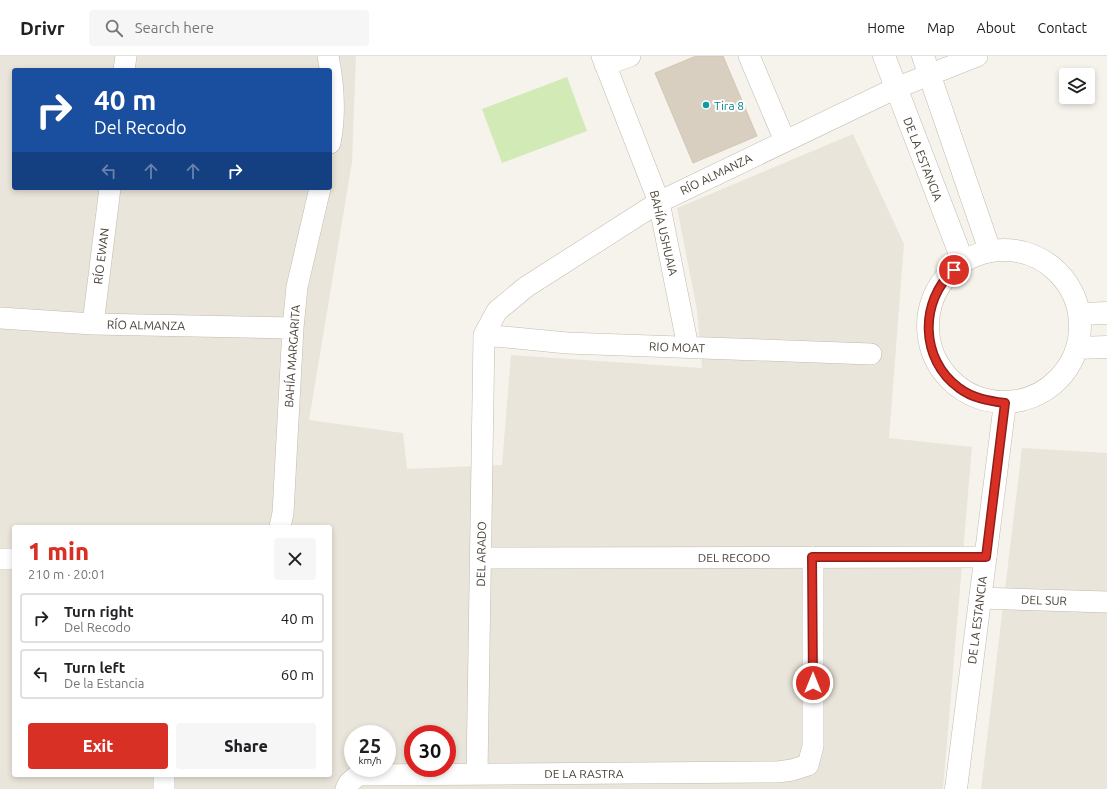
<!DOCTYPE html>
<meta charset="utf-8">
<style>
:root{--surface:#fff;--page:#f6f6f6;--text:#202124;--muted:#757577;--line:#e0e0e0;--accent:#d93025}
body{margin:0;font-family:Ubuntu,sans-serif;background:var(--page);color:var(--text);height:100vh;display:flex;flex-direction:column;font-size:15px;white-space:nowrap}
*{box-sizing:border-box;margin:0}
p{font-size:13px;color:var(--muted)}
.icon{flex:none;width:22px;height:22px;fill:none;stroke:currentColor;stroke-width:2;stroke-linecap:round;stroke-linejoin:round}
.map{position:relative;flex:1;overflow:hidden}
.side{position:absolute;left:12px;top:469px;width:320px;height:252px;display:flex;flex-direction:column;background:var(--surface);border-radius:4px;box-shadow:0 2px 6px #0003}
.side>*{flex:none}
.top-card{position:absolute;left:12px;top:12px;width:320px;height:122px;border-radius:4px;box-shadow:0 2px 6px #0003;background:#1a4fa0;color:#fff;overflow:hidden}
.controls{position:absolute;left:1059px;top:12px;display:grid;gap:8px}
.controls a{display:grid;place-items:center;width:36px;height:36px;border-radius:4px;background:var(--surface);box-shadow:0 2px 6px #0003;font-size:20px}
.speed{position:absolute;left:344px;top:669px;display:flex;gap:8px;font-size:20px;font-weight:700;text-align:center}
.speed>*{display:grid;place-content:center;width:52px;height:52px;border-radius:50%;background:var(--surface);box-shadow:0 2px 6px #0003;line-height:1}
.speed small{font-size:10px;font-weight:400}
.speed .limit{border:6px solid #d22;background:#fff;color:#111}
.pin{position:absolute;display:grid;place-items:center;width:34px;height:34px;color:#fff;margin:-17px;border:2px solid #fff;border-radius:50%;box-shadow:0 1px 4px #0007}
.me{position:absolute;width:44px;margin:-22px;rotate:0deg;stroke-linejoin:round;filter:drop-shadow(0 0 3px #0008)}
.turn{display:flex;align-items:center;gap:14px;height:84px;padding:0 16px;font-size:18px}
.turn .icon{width:52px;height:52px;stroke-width:2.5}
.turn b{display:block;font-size:28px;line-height:34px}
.lanes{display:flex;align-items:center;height:38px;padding:0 16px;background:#0003;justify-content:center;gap:20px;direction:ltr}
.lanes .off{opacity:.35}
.round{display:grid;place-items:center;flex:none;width:42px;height:42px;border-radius:4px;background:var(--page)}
.headline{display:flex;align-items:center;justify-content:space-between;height:68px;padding:0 16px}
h1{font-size:24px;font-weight:800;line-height:30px;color:var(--accent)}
.primary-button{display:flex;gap:8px;margin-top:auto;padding:8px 16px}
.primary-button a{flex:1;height:46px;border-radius:4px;background:var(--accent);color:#fff;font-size:16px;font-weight:800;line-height:46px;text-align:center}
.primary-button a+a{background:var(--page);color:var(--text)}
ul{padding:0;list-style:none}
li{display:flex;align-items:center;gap:12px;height:50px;margin:0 8px 6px;padding:0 8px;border:2px solid var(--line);border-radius:4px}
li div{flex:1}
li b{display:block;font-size:15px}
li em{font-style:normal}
header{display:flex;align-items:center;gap:24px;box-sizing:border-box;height:56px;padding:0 20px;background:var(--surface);border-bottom:1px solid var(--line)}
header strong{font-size:19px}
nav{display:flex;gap:22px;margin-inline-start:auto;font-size:14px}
.search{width:280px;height:36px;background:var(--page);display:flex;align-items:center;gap:10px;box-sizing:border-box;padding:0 14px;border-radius:4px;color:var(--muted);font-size:15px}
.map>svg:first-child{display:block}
</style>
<header>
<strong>Drivr</strong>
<div class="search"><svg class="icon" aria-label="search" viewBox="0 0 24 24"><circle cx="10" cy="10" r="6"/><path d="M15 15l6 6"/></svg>Search here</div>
<nav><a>Home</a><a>Map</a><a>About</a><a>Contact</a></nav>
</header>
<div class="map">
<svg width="1107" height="733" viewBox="0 0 1107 733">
<rect width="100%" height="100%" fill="#f6f3ec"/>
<!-- residential -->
<path fill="#eae5da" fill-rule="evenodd" d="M0 0H356L352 106 309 364 403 377 407 413 502 409 511 299 702 312 697 254 677 152 853 78 904 188 889 382 972 391 943 733H0ZM14 14H330V132H14ZM14 471H330V719H14ZM353 678H387V712H353ZM413 678H447V712H413Z
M1022 392 1107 397V733H981Z"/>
<!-- green -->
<path fill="#d2eab5" d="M567 21 587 75 502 107 482 53Z"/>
<!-- building -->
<path fill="#d8cfc1" stroke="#d3c7b4" d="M696 0H723L757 80 693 107 655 17Z"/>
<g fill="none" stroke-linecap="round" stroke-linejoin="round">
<!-- minor casing -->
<g stroke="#c2bbae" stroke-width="22">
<path id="minor" d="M328 0C334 30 336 57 330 87
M602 0 659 146 688 291
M749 0 785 85
M605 9 630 0
M124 14 126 0
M0 262 93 268 293 272
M93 268 110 132
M484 279 567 287 871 298
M280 471 283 457 293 272 297 231 320 132
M481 502 986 501
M0 503H14
M980 542 1107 546
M477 718 484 279 497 255 526 231 659 146 896 32 977 0
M164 733V719
M346 733 349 727 358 719 778 716 792 714 808 709 813 690V501"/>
</g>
<!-- tertiary casing -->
<g stroke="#c2bbae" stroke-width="23">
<path id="tertiary" d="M884 0 963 206
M923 0 990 195
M928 270a76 76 0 1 1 152 0a76 76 0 1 1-152 0Z
M1080 258 1107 257
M1077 292 1107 291
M956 733 1005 347"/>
</g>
<!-- minor -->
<use href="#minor" stroke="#fff" stroke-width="21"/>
<!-- tertiary -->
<use href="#tertiary" stroke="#fff" stroke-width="22"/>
</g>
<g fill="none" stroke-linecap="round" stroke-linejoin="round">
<!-- route casing -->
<g stroke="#8d1f18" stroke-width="10">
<path id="route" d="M813 627 812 501H986L1005 347C989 345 972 342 959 332 920 304 919 245 954 214"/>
</g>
<!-- route -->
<use href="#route" stroke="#d93025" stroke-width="7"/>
</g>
<!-- markers -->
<circle fill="#0f9aa8" stroke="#fff" stroke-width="1.5" cx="706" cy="49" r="4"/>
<g text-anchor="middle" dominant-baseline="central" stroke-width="4" stroke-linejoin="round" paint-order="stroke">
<!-- culture labels -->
<g font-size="12" fill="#0d838f" stroke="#fff" text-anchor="start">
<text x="714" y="49">Tira 8</text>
</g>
<!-- street labels -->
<g font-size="12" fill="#4b4439" stroke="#fff">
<text transform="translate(923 103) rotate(69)">DE LA ESTANCIA</text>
<text transform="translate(716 118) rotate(-26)">RÍO ALMANZA</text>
<text transform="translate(664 177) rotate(77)">BAHÍA USHUAIA</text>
<text transform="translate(101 200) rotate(-83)">RÍO EWAN</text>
<text transform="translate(146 269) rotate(1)">RÍO ALMANZA</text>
<text transform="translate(677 291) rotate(2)">RIO MOAT</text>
<text transform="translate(292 300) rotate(-86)">BAHÍA MARGARITA</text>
<text transform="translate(481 498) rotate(-89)">DEL ARADO</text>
<text x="734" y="501">DEL RECODO</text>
<text transform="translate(1044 544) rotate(2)">DEL SUR</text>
<text transform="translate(977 564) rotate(-83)">DE LA ESTANCIA</text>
<text x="584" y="717">DE LA RASTRA</text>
</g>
</g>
</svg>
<div class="controls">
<a><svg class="icon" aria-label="layers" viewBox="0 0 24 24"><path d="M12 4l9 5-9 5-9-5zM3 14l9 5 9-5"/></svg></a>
</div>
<div class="speed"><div>25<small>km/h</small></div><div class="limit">30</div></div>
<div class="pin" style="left:954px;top:214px;background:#d93025"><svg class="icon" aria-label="arrive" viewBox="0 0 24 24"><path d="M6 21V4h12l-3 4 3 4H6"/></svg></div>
<svg class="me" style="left:813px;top:627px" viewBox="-20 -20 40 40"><circle r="17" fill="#d93025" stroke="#fff" stroke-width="3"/><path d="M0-11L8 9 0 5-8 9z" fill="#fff"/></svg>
<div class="top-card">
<div class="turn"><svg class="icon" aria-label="right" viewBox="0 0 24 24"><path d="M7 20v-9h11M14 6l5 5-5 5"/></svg><div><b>40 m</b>Del Recodo</div></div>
<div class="lanes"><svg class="icon off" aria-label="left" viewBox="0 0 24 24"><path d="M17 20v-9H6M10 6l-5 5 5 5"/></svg><svg class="icon off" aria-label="ahead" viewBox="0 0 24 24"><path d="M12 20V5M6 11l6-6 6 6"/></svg><svg class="icon off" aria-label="ahead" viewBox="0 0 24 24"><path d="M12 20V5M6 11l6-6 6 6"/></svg><svg class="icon" aria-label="right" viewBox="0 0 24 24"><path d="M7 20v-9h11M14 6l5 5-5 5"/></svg></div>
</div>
<section class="side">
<div class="headline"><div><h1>1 min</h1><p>210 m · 20:01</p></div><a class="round"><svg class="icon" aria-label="close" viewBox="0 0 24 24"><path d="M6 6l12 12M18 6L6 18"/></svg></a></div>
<ul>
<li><svg class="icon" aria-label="right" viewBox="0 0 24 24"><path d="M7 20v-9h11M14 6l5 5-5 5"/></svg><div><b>Turn right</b><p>Del Recodo</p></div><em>40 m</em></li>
<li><svg class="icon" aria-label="left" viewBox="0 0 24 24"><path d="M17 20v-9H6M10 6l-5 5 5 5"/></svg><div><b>Turn left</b><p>De la Estancia</p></div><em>60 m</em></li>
</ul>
<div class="primary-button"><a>Exit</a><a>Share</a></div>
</section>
</div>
